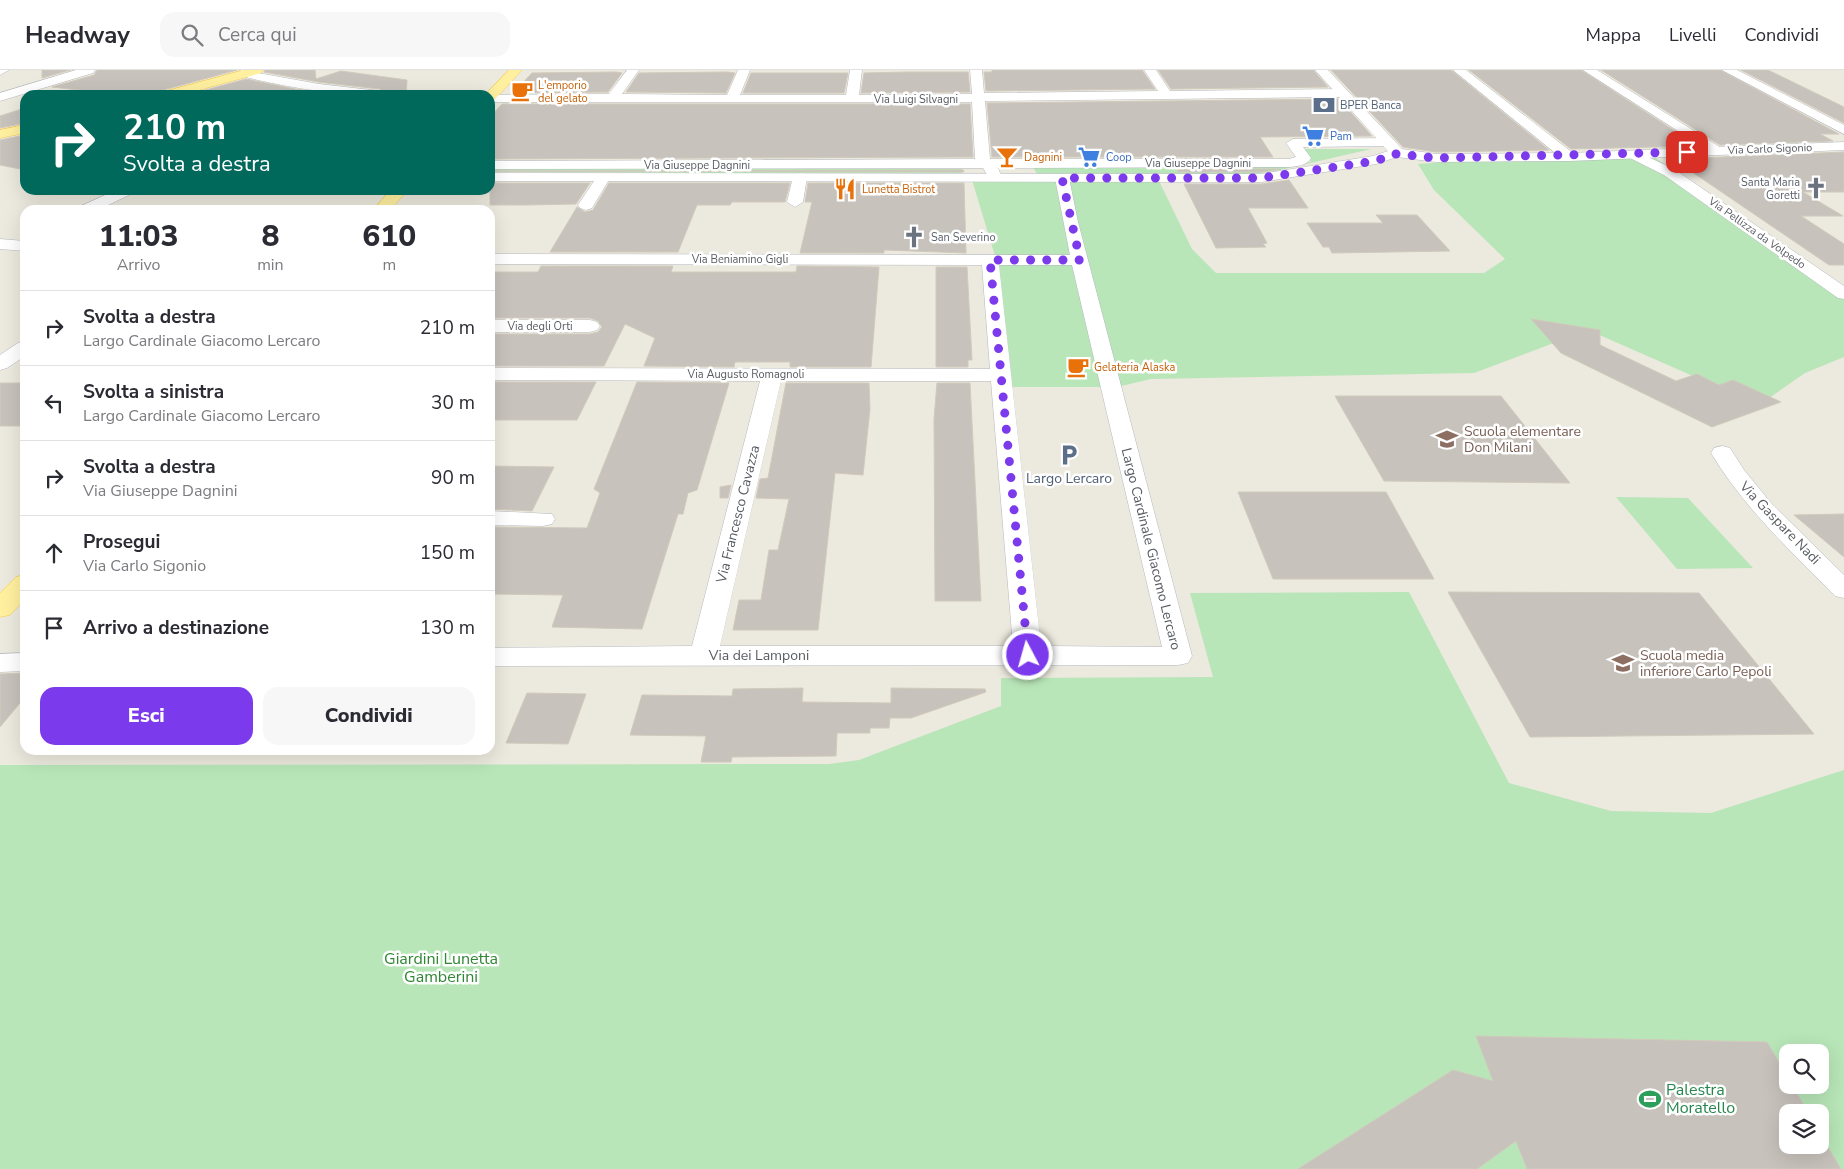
<!DOCTYPE html>
<html lang="it">
<style>
:root{--surface:#fff;--page:#f7f7f7;--text:#2b2b33;--muted:#7c7c81;--line:#e1e1e2;--accent:#7c3aed}
body{margin:0;font-family:"Nunito Sans",sans-serif;background:var(--page);color:var(--text);height:100vh;display:flex;flex-direction:column;font-size:19px;white-space:nowrap}
*{box-sizing:border-box;margin:0}
p{font-size:16px;color:var(--muted)}
.icon{flex:none;width:28px;height:28px;fill:none;stroke:currentColor;stroke-width:2;stroke-linecap:round;stroke-linejoin:round}
.map{position:relative;flex:1;overflow:hidden}
.side{position:absolute;left:20px;top:135px;width:475px;height:550px;display:flex;flex-direction:column;background:var(--surface);border-radius:15px;box-shadow:0 5px 20px #0002}
.side>*{flex:none}
.top-card{position:absolute;left:20px;top:20px;width:475px;height:105px;border-radius:15px;box-shadow:0 5px 20px #0002;background:#00695c;color:#fff;overflow:hidden}
.fabs{position:absolute;left:1779px;top:974px;display:grid;gap:10px}
.fabs a{display:grid;place-items:center;width:50px;height:50px;border-radius:10px;background:var(--surface);box-shadow:0 5px 20px #0002;font-size:25px}
.pin{position:absolute;display:grid;place-items:center;width:42px;height:42px;color:#fff;margin:-21px;border-radius:10px;box-shadow:0 2px 8px #0006}
.me{position:absolute;width:55px;margin:-28px;rotate:354deg;stroke-linejoin:round;filter:drop-shadow(0 0 4px #0008)}
.turn{display:flex;align-items:center;gap:18px;height:105px;padding:0 20px;font-size:22px}
.turn .icon{width:65px;height:65px;stroke-width:2.5}
.turn b{display:block;font-size:35px;line-height:42px}
.eta{display:flex;justify-content:space-evenly;align-items:center;height:85px;text-align:center}
.eta b{font-size:30px;font-weight:800;line-height:35px}
.action{display:flex;gap:10px;margin-top:auto;padding:10px 20px}
.action a{flex:1;height:58px;border-radius:15px;background:var(--accent);color:#fff;font-size:20px;font-weight:800;line-height:58px;text-align:center}
.action a+a{background:var(--page);color:var(--text)}
ul{padding:0;list-style:none}
li{display:flex;align-items:center;gap:15px;height:75px;padding:0 20px;border-top:1px solid var(--line)}
li div{flex:1}
li b{display:block;font-size:19px}
li em{font-style:normal}
header{display:flex;align-items:center;gap:30px;box-sizing:border-box;height:70px;padding:0 25px;background:var(--surface);border-bottom:1px solid var(--line)}
header strong{font-size:24px}
nav{display:flex;gap:28px;margin-inline-start:auto;font-size:18px}
.search{width:350px;height:45px;background:var(--page);display:flex;align-items:center;gap:12px;box-sizing:border-box;padding:0 18px;border-radius:15px;color:var(--muted);font-size:19px}
.map>svg:first-child{display:block}
</style>
<header>
<strong>Headway</strong>
<div class="search"><svg class="icon" aria-label="search" viewBox="0 0 24 24"><circle cx="10" cy="10" r="6"/><path d="M15 15l6 6"/></svg>Cerca qui</div>
<nav><a>Mappa</a><a>Livelli</a><a>Condividi</a></nav>
</header>
<div class="map">
<svg width="1844" height="1099" viewBox="0 0 1844 1099">
<rect width="100%" height="100%" fill="#ece9de"/>
<!-- green -->
<path fill="#b8e6b8" fill-rule="evenodd" d="M1304 79H1371L1276 101 1245 105 1037 104 1033 97 1232 99 1311 92Z
M1653 86 1844 219V287L1805 303 1759 335 1588 260 1474 303 1151 309 1117 317H1009L995 186 972 110 1159 111 1192 179 1216 203H1484L1505 189 1434 120 1418 94 1474 90Z
M490 96 962 99V104L490 102Z
M1616 427 1688 428 1753 498 1677 499Z
M1409 522 1509 713 1611 741 1711 743 1844 700V1099H0V695L829 694 859 690 1001 636V608L1213 607 1190 523ZM1788 982H1820V1015H1788ZM1788 1042H1820V1075H1788Z"/>
<!-- building -->
<path fill="#c7c2bb" stroke="#d1cabc" d="M42 0H70L42 8Z
M97 0H237L163 20 159 25H96V22L52 17 94 5Z
M265 0H315L316 9 341 1 407 10 406 25H388L380 19 319 12 264 2Z
M992 0H1142L1155 19 986 21 984 2H992Z
M1158 0H1313L1328 17 1171 19Z
M1331 0H1451L1549 80 1436 82 1403 77Z
M1469 0H1581L1698 76 1571 79Z
M1601 0H1720L1839 64H1820L1833 71 1720 75Z
M1741 0H1768L1844 37V53Z
M616 2 622 3 608 22 513 23 532 3Z
M727 2 735 3 726 23 626 22 639 3Z
M909 2H968L970 22 861 23 864 3Z
M751 3H848L844 23H743Z
M246 9 295 19 342 25H188Z
M1339 29 1372 66 1260 67 1273 87H992L987 33Z
M502 34H970L973 87 490 89V47Z
M25 38V53L0 58V46Z
M25 65V100L0 95V70Z
M1844 82V122H1803L1843 146H1801L1844 174V195H1829L1673 89Z
M1177 99H1281L1261 102H1178Z
M963 100 964 102 490 101Z
M1289 110 1308 138H1248L1267 173 1263 174 1266 177 1216 178 1184 114H1261Z
M490 113H590L576 134 525 135H490Z
M609 113H790L785 132H732L730 135H697L678 182H550L577 137 585 142 593 140Z
M808 113H964L966 183 884 180V183H800L812 132H805Z
M1376 145H1417L1450 181 1332 183 1329 177H1323L1307 153H1383Z
M541 196H673L671 202H796L797 196 879 197 871 297H790V292H735L734 297 644 296 655 268 625 254 604 296H490V264H590L598 262 602 257 598 251 590 248H490V202H538Z
M936 197H967L972 290H968V297H936Z
M1531 249 1600 260V275L1676 311 1697 304 1719 315 1733 310 1781 332 1712 357 1561 283Z
M490 312H596L577 350H490Z
M637 312 729 313 697 420 688 423 683 444H678L642 559 552 557 563 525 490 524V457L587 458 600 423 594 419Z
M0 313H25V356H0Z
M786 313H869L870 339 863 405 835 403 818 560H733L739 530H761L769 480H778L789 429 756 428 760 409 768 408Z
M937 313H970L981 531H935L934 349Z
M1335 326H1501L1570 413 1384 411Z
M490 396 554 397 532 441 490 439Z
M731 415 728 428H720V417Z
M1238 422H1386L1434 509H1273Z
M1844 444V487L1794 445Z
M1448 522 1699 523 1814 664 1530 667Z
M25 603V627L0 657V604Z
M803 618 802 632 891 633V618L985 619 986 622 911 648H890L889 658H870V663H837L836 686 732 687 731 692H701L706 666 630 665 642 625 732 626 733 619Z
M527 623 586 624 568 674 506 673Z
M1476 966 1767 972 1788 1007V1015H1792L1808 1042H1788V1075H1820V1063L1841 1099H1527L1516 1071 1477 1099H1298L1453 1000 1493 1011Z"/>
<g fill="none" stroke-linecap="round" stroke-linejoin="round">
<!-- minor casing -->
<g stroke="#b6b9bf" stroke-width="1">
<path id="minor" d="M0 0H9L0 5Z
M76 0H95L93 3 0 31V23Z
M241 0 319 14 380 21 386 25C337 25 289 18 241 6L239 3Z
M627 0H639L622 24 727 25 738 0H750L740 25H846L850 0H862L859 25 972 24 970 0H982L984 23 1158 21 1144 0H1156L1170 21 1343 19 1349 23 1343 27 985 31 990 89H1289L1296 87 1286 73 1293 69 1388 68 1395 72 1388 76 1303 77 1311 88C1306 96 1298 96 1289 97L998 98 1001 105 994 109 989 108 983 98 490 99V91L975 89 972 32H490V25H487L609 24Z
M1453 0H1466L1574 84 1576 87 1574 90H1564Z
M1583 0H1597L1726 81 1724 84H1714Z
M1635 81 1674 99 1844 216V229L1838 228 1664 105 1630 88 1628 85 1630 82Z
M800 103 807 107 803 132 795 137 787 132 793 107Z
M603 104 610 108 592 138 586 140 580 138 578 135 598 105Z
M1062 104 1069 108 1078 152 1192 586 1188 593 1178 595 490 596V578L692 576 760 311 490 310V298L990 299 982 195 490 194V184L1070 185 1055 108ZM999 195H1072L1162 577 1041 576ZM781 311H991L1013 576H720Z
M116 120H136L133 123 98 140H77L79 137Z
M0 169 25 171V181L0 179Z
M490 250H590L597 252 600 256 597 260 590 262H490Z
M25 271V286L7 298 0 300V285L18 273Z
M1722 376 1730 378 1744 400 1771 433 1844 505V528L1835 526C1790 480 1744 438 1711 383L1714 378Z
M490 441 552 444 555 449 552 454 543 456 490 455Z
M25 583V601L0 602V584Z"/>
</g>
<!-- tertiary casing -->
<g stroke="#b6b9bf" stroke-width="1">
<path id="tertiary" d="M1315 0H1328L1402 79 1436 84 1569 83 1844 72V80L1569 91 1436 92 1397 87 1376 94 1261 112 490 111V103L1261 104 1373 86 1388 81Z
M1722 0H1737L1844 55V64Z"/>
</g>
<!-- primary casing -->
<g stroke="#f8c84a" stroke-width="1">
<path id="primary" d="M244 0H263L261 3 181 25H161L163 22Z
M509 0H522L494 30 490 31V25H485Z
M25 55V63L0 68V60Z
M391 120H408L390 140H373Z
M25 505V529L10 545 0 547V523L16 507Z"/>
</g>
<!-- minor -->
<use href="#minor" fill="#fff" fill-rule="evenodd"/>
<!-- tertiary -->
<use href="#tertiary" fill="#fff" fill-rule="evenodd"/>
<!-- primary -->
<use href="#primary" fill="#fff0a0" fill-rule="evenodd"/>
</g>
<g fill="none" stroke-linecap="round" stroke-linejoin="round">
<!-- route -->
<path stroke="#7c3aed" stroke-width="9" stroke-dasharray="0 16.2" d="M1028 585 990 190H1080L1062 108H1261L1363 93 1386 88 1396 84 1436 88 1687 82"/>
</g>
<!-- icons -->
<defs>
<g id="cafe-bare" transform="scale(1.725)"><path d="M-5.5-4.5H6V0H3Q3 3.5 0 3.5H-2.5Q-5.5 3.5-5.5 0ZM3-3.2v2h1.7v-2ZM-6 4.5H4V6H-6Z" fill="#e8710a" stroke="#fff" stroke-width="2.5" paint-order="stroke"/></g>
<g id="bank-bare" transform="scale(1.725)"><path d="M-6-4H6V4H-6ZM0-2.3a2.3 2.3 0 1 0 0 4.6a2.3 2.3 0 1 0 0-4.6Z" fill="#5c6f8a" stroke="#fff" stroke-width="2.5" paint-order="stroke"/></g>
<g id="supermarket-bare" transform="scale(1.725)"><path d="M-6-5.5h2.5l.6 2H6L4.5 2H-2.5L-4.4-4H-6ZM-1.5 3.2a1.3 1.3 0 1 0 .1 0ZM3 3.2a1.3 1.3 0 1 0 .1 0Z" fill="#3f7fe0" stroke="#fff" stroke-width="2.5" paint-order="stroke"/></g>
<g id="bar-bare" transform="scale(1.725)"><path d="M-6-5H6L.8 .8V4.5H3.5V6h-7V4.5H-.8V.8Z" fill="#e8710a" stroke="#fff" stroke-width="2.5" paint-order="stroke"/></g>
<g id="church-bare" transform="scale(1.725)"><path d="M-1.2-6h2.4v3.5h3.3v2.4h-3.3V6h-2.4V-.1h-3.3v-2.4h3.3Z" fill="#6b7280" stroke="#fff" stroke-width="2.5" paint-order="stroke"/></g>
<g id="restaurant-bare" transform="scale(1.725)"><path d="M-5-6h1v4h1v-4h1v4h1v-4h1v5L-1.5 .5V6h-2V.5L-5-1ZM5-6V6H3V1.5H1.5Q1.5-4 5-6Z" fill="#e8710a" stroke="#fff" stroke-width="2.5" paint-order="stroke"/></g>
<g id="school-bare" transform="scale(1.725)"><path d="M0-5L7-2L0 1L-7-2ZM-4 1L0 2.5L4 1V4Q0 6-4 4Z" fill="#8d6e63" stroke="#fff" stroke-width="2.5" paint-order="stroke"/></g>
<g id="parking-bare" transform="scale(1.725)"><path d="M-3.5-5.5H1a3.5 3.5 0 0 1 0 7H-1V5.5H-3.5ZM-1-3.4V-.6H.8a1.4 1.4 0 0 0 0-2.8Z" fill="#5c6f8a" stroke="#fff" stroke-width="2.5" paint-order="stroke"/></g>
<g id="stadium-bare" transform="scale(1.725)"><path d="M0-5a6.5 5 0 1 0 0 10a6.5 5 0 1 0 0-10ZM-3.5-1.8h7v3.6h-7Z" fill="#2e9e5b" stroke="#fff" stroke-width="2.5" paint-order="stroke"/></g>
</defs>
<g fill-rule="evenodd">
<use href="#cafe-bare" x="522" y="21"/>
<use href="#bank-bare" x="1324" y="35"/>
<use href="#supermarket-bare" x="1313" y="66"/>
<use href="#bar-bare" x="1007" y="87"/>
<use href="#supermarket-bare" x="1089" y="87"/>
<use href="#church-bare" x="1816" y="118"/>
<use href="#restaurant-bare" x="845" y="119"/>
<use href="#church-bare" x="914" y="167"/>
<use href="#cafe-bare" x="1078" y="297"/>
<use href="#school-bare" x="1447" y="369"/>
<use href="#parking-bare" x="1069" y="385"/>
<use href="#school-bare" x="1623" y="593"/>
<use href="#stadium-bare" x="1650" y="1029"/>
</g>
<g text-anchor="middle" dominant-baseline="central" stroke-width="5" stroke-linejoin="round" paint-order="stroke">
<!-- far-food labels -->
<g font-size="11" fill="#c56008" stroke="#fff" text-anchor="start">
<text x="538" y="15">L'emporio<tspan x="538" dy="13">del gelato</tspan></text>
<text x="1024" y="87">Dagnini</text>
<text x="862" y="119">Lunetta Bistrot</text>
<text x="1094" y="297">Gelateria Alaska</text>
</g>
<!-- far-street labels -->
<g font-size="11" fill="#575b61" stroke="#fff">
<text x="916" y="29">Via Luigi Silvagni</text>
<text transform="translate(1770 79) rotate(-2)">Via Carlo Sigonio</text>
<text x="1198" y="93">Via Giuseppe Dagnini</text>
<text x="697" y="95">Via Giuseppe Dagnini</text>
<text transform="translate(1757 163) rotate(35)">Via Pellizza da Volpedo</text>
<text x="740" y="189">Via Beniamino Gigli</text>
<text x="540" y="256">Via degli Orti</text>
<text x="746" y="304">Via Augusto Romagnoli</text>
</g>
<!-- far-service labels -->
<g font-size="11" fill="#4e5e75" stroke="#fff" text-anchor="start">
<text x="1340" y="35">BPER Banca</text>
</g>
<!-- far-shop labels -->
<g font-size="11" fill="#366cbe" stroke="#fff" text-anchor="start">
<text x="1330" y="66">Pam</text>
<text x="1106" y="87">Coop</text>
</g>
<!-- far-worship labels -->
<g font-size="11" fill="#5b616d" stroke="#fff" text-anchor="end">
<text x="1800" y="112">Santa Maria<tspan x="1800" dy="13">Goretti</tspan></text>
<text x="931" y="167" text-anchor="start">San Severino</text>
</g>
<!-- education labels -->
<g font-size="14" fill="#785e54" stroke="#fff" text-anchor="start">
<text x="1464" y="361">Scuola elementare<tspan x="1464" dy="16">Don Milani</tspan></text>
<text x="1640" y="585">Scuola media<tspan x="1640" dy="16">inferiore Carlo Pepoli</tspan></text>
</g>
<!-- service labels -->
<g font-size="14" fill="#4e5e75" stroke="#fff">
<text x="1069" y="408">Largo Lercaro</text>
</g>
<!-- street labels -->
<g font-size="14" fill="#575b61" stroke="#fff">
<text transform="translate(738 444) rotate(-76)">Via Francesco Cavazza</text>
<text transform="translate(1780 453) rotate(46)">Via Gaspare Nadi</text>
<text transform="translate(1151 479) rotate(76)">Largo Cardinale Giacomo Lercaro</text>
<text x="759" y="585">Via dei Lamponi</text>
</g>
<!-- near-park labels -->
<g font-size="16" fill="#308734" stroke="#fff">
<text x="441" y="889">Giardini Lunetta<tspan x="441" dy="18">Gamberini</tspan></text>
</g>
<!-- near-leisure labels -->
<g font-size="16" fill="#27864d" stroke="#fff" text-anchor="start">
<text x="1666" y="1020">Palestra<tspan x="1666" dy="18">Moratello</tspan></text>
</g>
</g>
</svg>
<div class="fabs">
<a><svg class="icon" aria-label="search" viewBox="0 0 24 24"><circle cx="10" cy="10" r="6"/><path d="M15 15l6 6"/></svg></a>
<a><svg class="icon" aria-label="layers" viewBox="0 0 24 24"><path d="M12 4l9 5-9 5-9-5zM3 14l9 5 9-5"/></svg></a>
</div>
<div class="pin" style="left:1687px;top:82px;background:#d93025"><svg class="icon" aria-label="arrive" viewBox="0 0 24 24"><path d="M6 21V4h12l-3 4 3 4H6"/></svg></div>
<svg class="me" style="left:1028px;top:585px" viewBox="-20 -20 40 40"><circle r="17" fill="#7c3aed" stroke="#fff" stroke-width="3"/><path d="M0-11L8 9 0 5-8 9z" fill="#fff"/></svg>
<div class="top-card">
<div class="turn"><svg class="icon" aria-label="right" viewBox="0 0 24 24"><path d="M7 20v-9h11M14 6l5 5-5 5"/></svg><div><b>210 m</b>Svolta a destra</div></div>
</div>
<section class="side">
<div class="eta">
<div><b>11:03</b><p>Arrivo</p></div>
<div><b>8</b><p>min</p></div>
<div><b>610</b><p>m</p></div>
</div>
<ul>
<li><svg class="icon" aria-label="right" viewBox="0 0 24 24"><path d="M7 20v-9h11M14 6l5 5-5 5"/></svg><div><b>Svolta a destra</b><p>Largo Cardinale Giacomo Lercaro</p></div><em>210 m</em></li>
<li><svg class="icon" aria-label="left" viewBox="0 0 24 24"><path d="M17 20v-9H6M10 6l-5 5 5 5"/></svg><div><b>Svolta a sinistra</b><p>Largo Cardinale Giacomo Lercaro</p></div><em>30 m</em></li>
<li><svg class="icon" aria-label="right" viewBox="0 0 24 24"><path d="M7 20v-9h11M14 6l5 5-5 5"/></svg><div><b>Svolta a destra</b><p>Via Giuseppe Dagnini</p></div><em>90 m</em></li>
<li><svg class="icon" aria-label="ahead" viewBox="0 0 24 24"><path d="M12 20V5M6 11l6-6 6 6"/></svg><div><b>Prosegui</b><p>Via Carlo Sigonio</p></div><em>150 m</em></li>
<li><svg class="icon" aria-label="arrive" viewBox="0 0 24 24"><path d="M6 21V4h12l-3 4 3 4H6"/></svg><div><b>Arrivo a destinazione</b></div><em>130 m</em></li>
</ul>
<div class="action"><a>Esci</a><a>Condividi</a></div>
</section>
</div>
